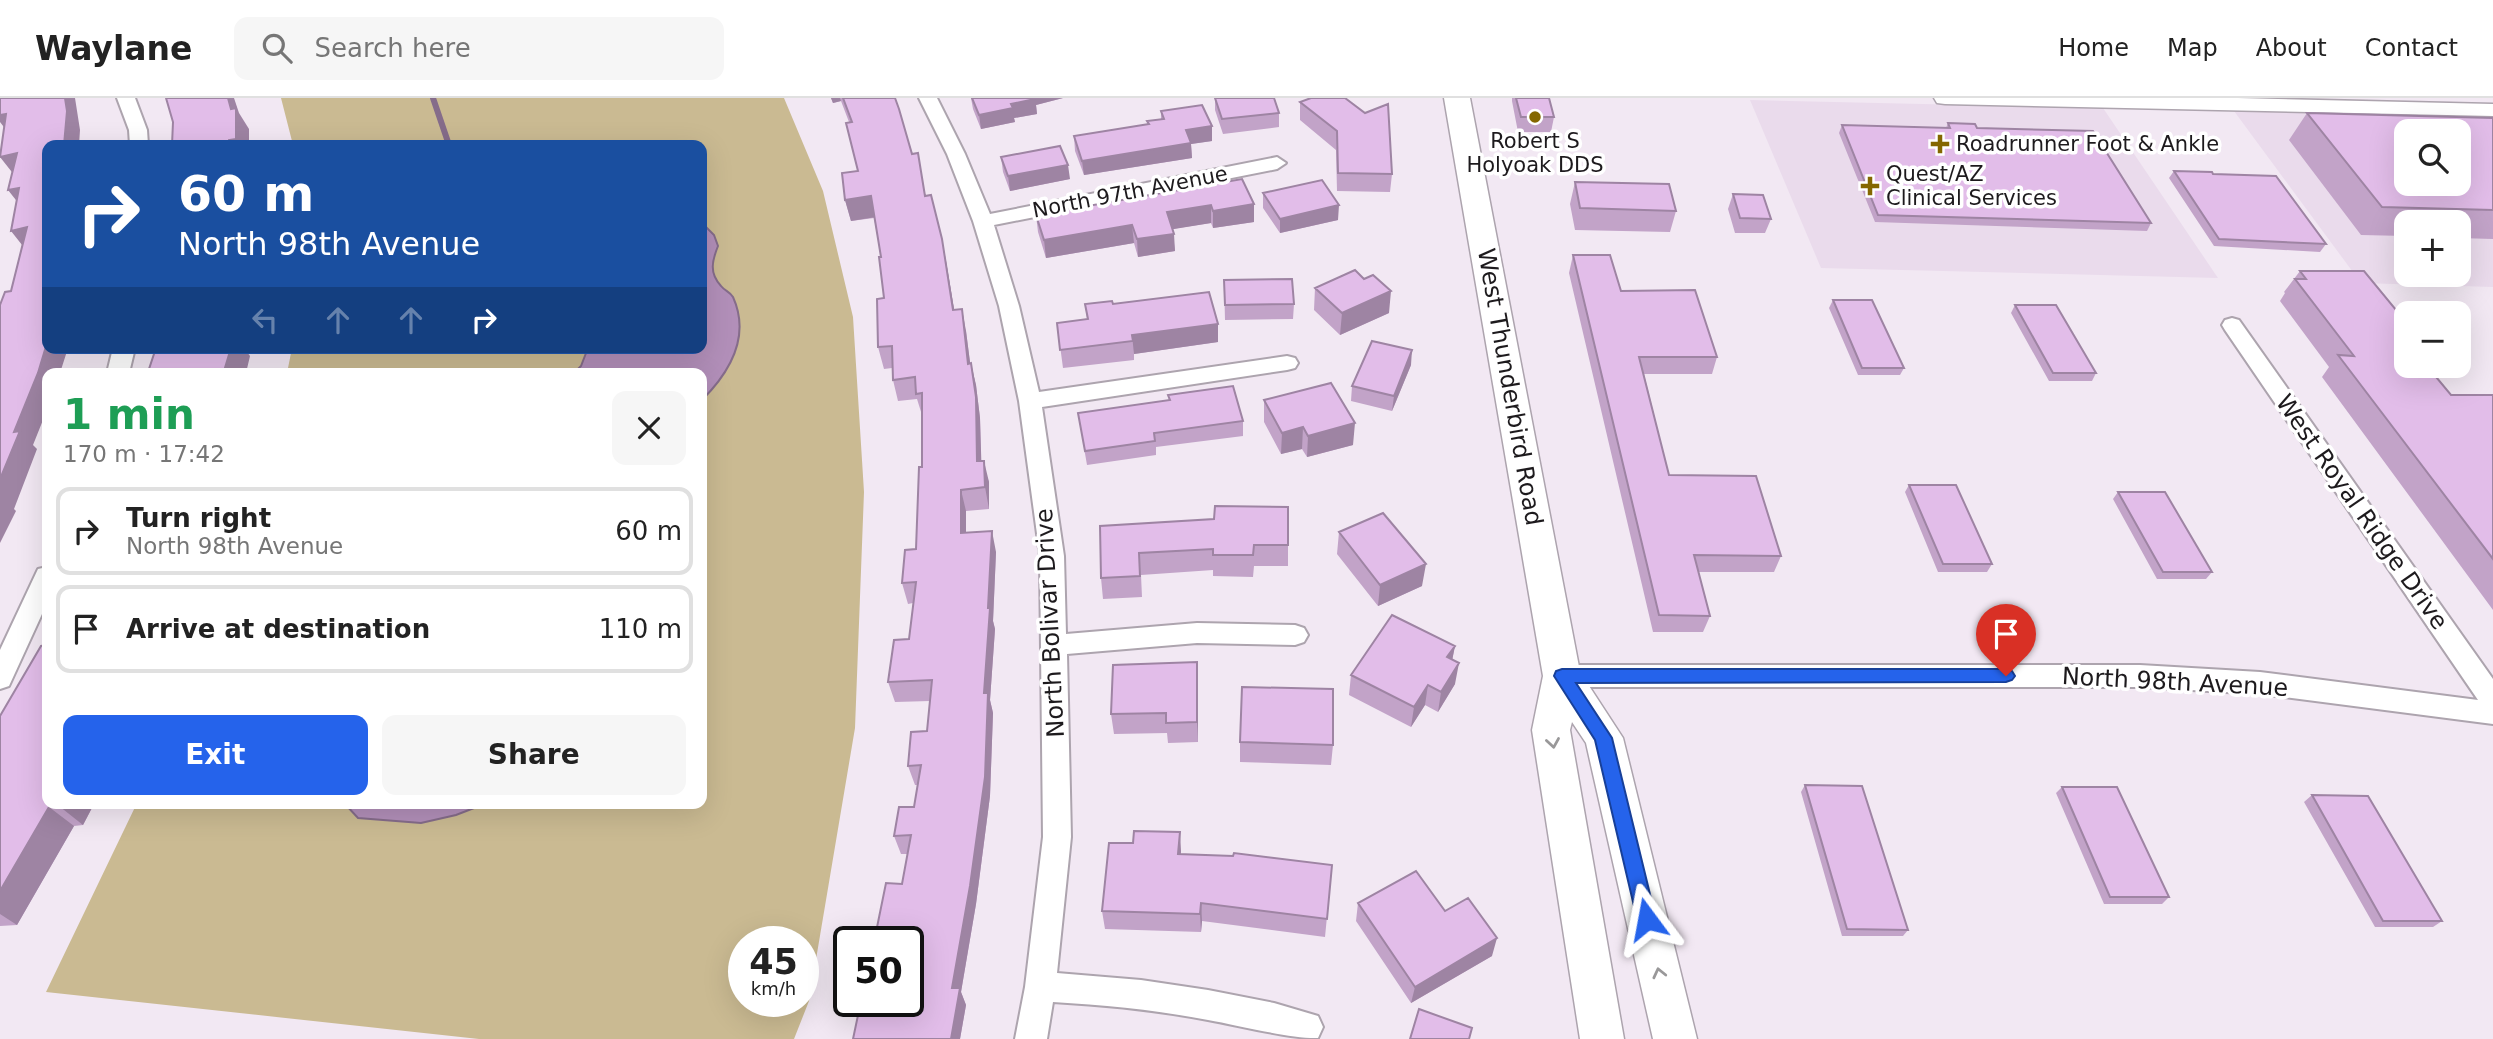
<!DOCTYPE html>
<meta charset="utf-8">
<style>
:root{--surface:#fff;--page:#f6f6f6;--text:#222;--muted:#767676;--line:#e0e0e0;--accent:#2563eb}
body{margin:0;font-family:"DejaVu Sans",sans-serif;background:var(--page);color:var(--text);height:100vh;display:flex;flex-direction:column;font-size:26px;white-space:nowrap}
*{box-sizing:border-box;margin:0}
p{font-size:23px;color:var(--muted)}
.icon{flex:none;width:38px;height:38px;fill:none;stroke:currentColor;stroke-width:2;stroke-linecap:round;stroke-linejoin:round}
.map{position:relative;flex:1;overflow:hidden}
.panel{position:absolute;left:42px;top:270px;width:665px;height:441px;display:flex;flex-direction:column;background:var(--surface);border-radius:14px;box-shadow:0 7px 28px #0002}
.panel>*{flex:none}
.hud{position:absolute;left:42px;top:42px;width:665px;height:214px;border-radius:14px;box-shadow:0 7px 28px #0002;background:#1a4fa0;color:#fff;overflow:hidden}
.controls{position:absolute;left:2394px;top:21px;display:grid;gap:14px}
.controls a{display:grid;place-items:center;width:77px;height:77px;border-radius:14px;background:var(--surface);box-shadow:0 7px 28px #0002;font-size:35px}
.speed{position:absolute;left:728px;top:828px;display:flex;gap:14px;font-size:35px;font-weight:700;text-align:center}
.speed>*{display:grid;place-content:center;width:91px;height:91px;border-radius:50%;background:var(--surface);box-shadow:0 7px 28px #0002;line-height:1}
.speed small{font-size:18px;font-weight:400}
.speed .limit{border:4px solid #111;border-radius:10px;background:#fff;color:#111}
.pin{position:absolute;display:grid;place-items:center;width:60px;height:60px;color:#fff;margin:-72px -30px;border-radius:50% 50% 50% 0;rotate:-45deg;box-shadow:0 0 7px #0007}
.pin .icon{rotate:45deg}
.me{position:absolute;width:77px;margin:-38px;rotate:347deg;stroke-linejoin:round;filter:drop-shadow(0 0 5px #0008)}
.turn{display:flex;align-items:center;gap:24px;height:147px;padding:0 21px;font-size:32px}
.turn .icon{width:91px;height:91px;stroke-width:2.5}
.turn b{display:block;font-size:49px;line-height:60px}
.lanes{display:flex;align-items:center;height:66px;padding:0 21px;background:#0003;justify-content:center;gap:35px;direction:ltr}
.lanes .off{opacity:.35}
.round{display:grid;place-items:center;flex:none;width:74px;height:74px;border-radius:14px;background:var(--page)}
.overview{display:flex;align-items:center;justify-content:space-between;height:119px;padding:0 21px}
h1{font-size:42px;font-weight:700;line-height:52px;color:#1e9e55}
.primary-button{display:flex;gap:14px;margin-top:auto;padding:14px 21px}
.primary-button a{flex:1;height:80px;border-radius:14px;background:var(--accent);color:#fff;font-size:28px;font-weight:700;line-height:80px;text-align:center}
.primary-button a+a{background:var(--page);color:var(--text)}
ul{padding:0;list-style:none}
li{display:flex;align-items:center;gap:21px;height:88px;margin:0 14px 10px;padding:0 7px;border:4px solid var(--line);border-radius:14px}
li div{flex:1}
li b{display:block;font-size:26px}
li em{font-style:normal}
header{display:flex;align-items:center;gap:42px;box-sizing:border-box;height:98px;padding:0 35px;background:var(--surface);border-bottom:2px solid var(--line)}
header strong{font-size:33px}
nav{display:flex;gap:38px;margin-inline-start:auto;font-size:24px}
.search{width:490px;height:63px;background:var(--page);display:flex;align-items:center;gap:18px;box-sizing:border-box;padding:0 24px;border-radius:14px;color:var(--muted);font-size:26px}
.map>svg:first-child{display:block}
</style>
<header>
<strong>Waylane</strong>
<div class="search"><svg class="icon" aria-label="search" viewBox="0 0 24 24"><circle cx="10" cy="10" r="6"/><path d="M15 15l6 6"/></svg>Search here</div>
<nav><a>Home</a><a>Map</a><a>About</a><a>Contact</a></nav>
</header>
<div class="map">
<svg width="2493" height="941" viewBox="0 0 2493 941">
<rect width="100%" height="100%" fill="#f2e8f3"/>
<!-- built -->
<path fill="#eadbec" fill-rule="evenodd" d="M1750 2 2103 10 2218 180 1821 170Z
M2234 13 2493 19V189L2361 185ZM2406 33H2459V86H2406ZM2406 124H2459V177H2406Z"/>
<!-- green -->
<path fill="#caba92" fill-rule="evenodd" d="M281 0H784L823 93 853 219 864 394 855 630 809 903 794 941H479L46 894 137 705H702V275H287L292 250H702V47H293ZM744 844H803V903H744Z"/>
<!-- water -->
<path fill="#b28fb9" stroke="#856c8a" stroke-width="2" d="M702 125 714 137 718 148C712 163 709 175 721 188 725 193 730 194 733 199 751 239 730 274 702 302V275H574L581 268 588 250H702Z
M487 705 456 717 421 725 358 720 345 706Z"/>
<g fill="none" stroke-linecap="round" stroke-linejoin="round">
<!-- stream -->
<path stroke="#856c8a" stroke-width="6" d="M433 0 449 47"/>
<!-- minor casing -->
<g stroke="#ada4ae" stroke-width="4">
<path id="minor" d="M117 0H135L147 32 148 47H130L129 32Z
M919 0H937L965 56 990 116 1277 59 1286 65 1277 71 994 127 1019 208 1039 294 1287 258 1295 260 1298 265 1295 270 1287 272 1042 309 1064 458 1066 536 1197 525 1295 527 1304 530 1308 537 1304 544 1295 547 1197 545 1067 556 1071 739 1057 875 1141 882 1208 892 1274 905 1318 918 1323 929 1318 940C1291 941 1237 927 1208 922 1156 912 1105 907 1053 904L1047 941H1015L1025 889 1043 739 1040 458 1019 303 999 208 973 123 947 56Z
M2232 220 2239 222 2493 581V626L2260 596 2140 589H1562L1553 586 1549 578 1553 570 1562 567H2140L2260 574 2478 602 2225 232 2222 227 2225 222Z
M113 250H135L129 275H107Z
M47 469V505L9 588 0 591V552L38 471Z"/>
</g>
<!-- tertiary casing -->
<g stroke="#ada4ae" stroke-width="3">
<path id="tertiary" d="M1934 0H2238L2493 6V18L1945 6 1937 5Z"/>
</g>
<!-- secondary casing -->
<g stroke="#ada4ae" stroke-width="3">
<path id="secondary" d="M1444 0H1470L1580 574 1623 640 1697 941H1653L1586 645 1572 624 1570 632 1624 941H1580L1532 632 1543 578Z"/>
</g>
<!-- minor -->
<use href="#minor" fill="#fff" fill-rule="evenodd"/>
<!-- tertiary -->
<use href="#tertiary" fill="#fff" fill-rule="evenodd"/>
<!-- secondary -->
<use href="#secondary" fill="#fff" fill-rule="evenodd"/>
</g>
<!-- wall -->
<path fill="#c2a3c8" d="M831 0H895L946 163 954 212 966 233 970 265 976 287 980 320 981 363 989 384V411L966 413V435L996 454 993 523 995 531 990 602 993 615 990 698 976 806 961 894 966 907 960 941H853L902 786 908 756H901L894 738 914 709 918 687H915L908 668 927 633 930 603 895 604 888 584 909 541 913 505 908 506 902 485 916 451 922 369V317L917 301 898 303 893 282 892 270 884 271 878 249 884 200 881 159 874 120 851 123 845 102 858 73 849 24 841 3 833 5Z
M971 0H1063L1036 7 1037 16 1014 20 1015 24 981 31 973 11Z
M1215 0H1274L1279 15V29L1223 36 1215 12Z
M1512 0H1549L1554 19 1551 34H1518L1512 3Z
M1300 4 1392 76 1390 94 1337 93 1336 52 1300 22Z
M1161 13 1212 28V43L1191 46 1192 60 1084 77 1075 53 1074 38 1148 26 1147 23 1161 21Z
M2307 15 2493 20V141L2459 140V124H2406V138L2361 137 2289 42Z
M1948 25 1977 30 2151 125 2147 133 1875 124 1839 35 1842 27 1946 30Z
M1001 59 1070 81 1010 93 1003 74Z
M2174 73 2213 76 2326 146 2320 154 2214 148 2169 80Z
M1575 84 1676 113 1670 134 1575 132 1570 106Z
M1263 95 1338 122 1280 135 1263 110Z
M1733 96 1771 121 1765 135H1735L1728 111Z
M1254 106V124L1213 130 1211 125 1172 131 1175 153 1138 159 1134 145 1046 160 1038 134 1036 117Z
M1573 157 1621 193 1717 259 1712 276H1644L1669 377 1781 458 1774 474H1698L1710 518 1703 534H1653L1569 175Z
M2300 173 2406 268 2451 297H2493V512L2322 279 2329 269 2280 203 2285 195 2284 194Z
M1224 182 1294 206 1293 221 1225 222Z
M1315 190 1389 215 1340 237 1314 212Z
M1833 202 1904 270 1900 277H1858L1829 210Z
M1085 206H1113L1218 226V244L1134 256V262L1063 270 1057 225 1087 221Z
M2015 207 2096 275 2092 283H2049L2011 215Z
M1411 267 1392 313 1351 303 1352 288Z
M1168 297 1243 323V338L1156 349V357L1087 367 1078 315 1169 303Z
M1264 302 1353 347 1307 359 1302 351 1281 356 1264 324Z
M1909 387 1992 466 1987 474H1938L1905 394Z
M2118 394 2212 474 2206 481H2157L2113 401Z
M1100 428 1288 447V468H1254L1253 479 1213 478V472L1141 477 1142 499 1103 501 1101 480Z
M1339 434 1422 488 1378 508 1337 456Z
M1455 548 1452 562 1455 586 1438 614 1425 607 1411 629 1349 597 1351 577Z
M1197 564 1198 644 1168 645 1167 635 1114 636 1111 616Z
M0 618 47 705H93L94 706 83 727 74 728 17 827 0 828Z
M1240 644 1333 647 1331 667 1240 664Z
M1805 687 1908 832 1903 838H1842L1801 694Z
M2062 689 2169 799 2162 806H2104L2056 695Z
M2312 697 2442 823 2433 829H2375L2304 704Z
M1181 753V756L1332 767 1325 839 1202 823 1201 834 1105 831 1102 813Z
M1358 805 1445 813 1492 858 1411 905 1356 823Z"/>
<!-- shaded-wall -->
<path fill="#9e84a3" d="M65 0H75L80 32 79 47H64Z
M228 0H234L239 15 249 31V47H229L231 11Z
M831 0H840L841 3 833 5Z
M1032 0H1063L1036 7 1037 16 1014 20 1015 24 981 31 979 17Z
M6 16 10 37 0 24V17Z
M1212 28V43L1191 46 1192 60 1084 77 1082 63 1186 32Z
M17 55 15 78 0 59Z
M1068 67 1070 81 1010 93 1008 78Z
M19 90 23 111 8 92Z
M871 98 876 119 851 123 845 102Z
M1254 106V124L1213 130V113Z
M1211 107V125L1168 132 1167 114Z
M1339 107 1338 122 1280 135V121Z
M1132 127 1134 145 1046 160 1044 142Z
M27 129 26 152 11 133Z
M1174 136 1175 153 1138 159 1137 141Z
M942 141 946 163 958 234 953 212Z
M1391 193 1389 215 1340 237 1342 215Z
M962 211 966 233 973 287 968 266Z
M1218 226V244L1134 256 1132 237Z
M47 245V250H68L60 275H47V312L33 347 37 351 14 411 16 413 0 445V381L14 334Z
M219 250H244L250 258 246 275H226Z
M1412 252 1411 267 1392 313 1394 298Z
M971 265 976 287 980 320 982 385 977 363Z
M1355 325 1353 347 1307 359 1308 338Z
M1303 329 1302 351 1281 356 1282 335Z
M984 363 989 384V411L985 389Z
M961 392 966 413V456L961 435Z
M992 433 996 454 993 523 995 531 990 602 993 615 990 698 976 806 961 894 966 907 960 941H951L952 890 984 595Z
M1426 466 1422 488 1378 508 1380 487Z
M1455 548 1451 568 1447 559Z
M1197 564 1198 585V644L1197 624Z
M1459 565 1455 586 1438 614 1441 594Z
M1428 587 1425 607 1411 629 1414 609Z
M61 705H93L94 706 83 727 59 708Z
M49 709 74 728 17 827 0 816V793Z
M1180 734 1181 753 1179 775 1178 756Z
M1201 805 1202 823 1201 834 1200 816Z
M1497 840 1492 858 1411 905 1415 889Z"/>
<!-- building -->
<path fill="#e2bde9" stroke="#9e84a3" stroke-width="2" fill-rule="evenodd" d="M0 0H65L67 13 64 47H47V245L38 275 14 334 20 333 0 381V207L5 194 11 193 27 129 11 133 19 90 8 92 17 55 0 59 6 16 0 17Z
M166 0H228L231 11 236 10V41L229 42V47H172L173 24Z
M843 0H895L899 11 912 56 918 55 925 98 931 97 942 141 953 212 962 211 968 266 971 265 976 299 977 363H984L985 389 961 392V435L992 433 988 510H990L984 595H988L985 679 970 788 952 890H960L951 941H853L861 903H908V844H874L886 785 902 786 911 737 894 738 899 709H914L921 667 908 668 911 634 927 633 932 582 888 584 894 542 909 541 916 484 902 485 905 452 916 451 919 369H922V295L916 296 915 279 893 282 892 248 878 249 877 201 884 200 879 159H881L871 98 845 102 842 75 858 73 846 25 852 24Z
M972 0H1035V1L1011 6 1013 10 979 17Z
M1215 0H1274L1279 15 1222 21Z
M1311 0H1345L1365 15 1388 6 1392 76 1338 75 1337 33 1300 4Z
M1516 0H1549L1554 19H1521Z
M1202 7 1212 28 1186 32 1191 45 1082 63 1074 38 1149 26 1147 23 1164 21 1161 13Z
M2307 15 2493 20V112L2382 109ZM2406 33H2459V86H2406Z
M1948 25 1975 26 1977 30 2093 33 2151 125 1878 117 1842 27 1950 30Z
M1060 48 1068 67 1008 78 1001 59Z
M2174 73 2212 74 2213 76 2276 78 2326 146 2219 141Z
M1242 81 1254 106 1213 113 1211 107 1167 114 1174 136 1137 141 1132 127 1044 142 1036 117Z
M1322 82 1339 107 1280 121 1263 95Z
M1575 84 1669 86 1676 113 1580 110Z
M1733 96 1763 97 1771 121 1740 120Z
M1573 157H1610L1621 193 1695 192 1717 259H1639L1669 377 1756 378 1781 458 1694 457 1710 518 1659 517Z
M1355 172 1364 181 1373 177 1391 193 1342 215 1315 190Z
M2300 173H2364L2406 224V268H2427L2451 297H2493V461L2338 257 2354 258 2295 181H2306Z
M1292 181 1294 206 1225 207 1224 182Z
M1209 194 1218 226 1132 237 1133 243 1060 252 1057 225 1088 221 1085 206 1112 203 1113 206Z
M1833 202H1872L1904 270H1862Z
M2015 207H2056L2096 275H2053Z
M1372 243 1412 252 1394 298 1352 288Z
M156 250H231L224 273 233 272 231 275H153L154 273 148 274Z
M1331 285 1355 325 1308 338 1303 329 1282 335 1264 302Z
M1233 288 1243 323 1154 335 1155 343 1085 353 1078 315 1170 302 1168 297Z
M1909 387H1956L1992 466H1943Z
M2118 394H2165L2212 474H2163Z
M1215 408 1288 409V447H1254L1253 457H1213V451L1139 455 1140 478 1101 480 1100 428 1214 421Z
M1383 415 1426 466 1380 487 1339 434Z
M1392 517 1455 548 1447 559 1459 565 1441 594 1428 587 1414 609 1351 577Z
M47 547V705H61L59 708 49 709 0 793V618L41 548Z
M1197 564V624L1166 625V615L1111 616 1113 567Z
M1242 589 1333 591V647L1240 644Z
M1805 687 1862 688 1908 832 1847 831Z
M2062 689H2117L2169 799H2110Z
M2312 697 2368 698 2442 823H2383Z
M1134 733 1180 734 1178 756 1233 758 1234 755 1332 767 1327 821 1201 805 1200 816 1102 813 1109 745H1133Z
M1416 773 1445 813 1468 800 1497 840 1415 889 1358 805Z
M1419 911 1472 930 1469 941H1410Z"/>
<!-- one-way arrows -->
<defs><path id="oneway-chevron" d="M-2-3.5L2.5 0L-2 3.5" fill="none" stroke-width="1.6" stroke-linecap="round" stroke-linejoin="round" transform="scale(1.75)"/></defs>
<g stroke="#999899">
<use href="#oneway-chevron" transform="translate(1553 645) rotate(81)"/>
<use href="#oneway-chevron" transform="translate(1659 875) rotate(-103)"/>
</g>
<!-- route -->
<path fill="#2563eb" stroke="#184099" stroke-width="2" d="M1562 571H2006L2012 573 2015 578 2012 582 2006 584 1576 585 1612 640 1656 821 1653 827 1647 830 1640 827 1637 821 1595 642 1554 578 1556 573Z"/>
<!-- markers -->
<g fill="#846700" stroke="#fff" stroke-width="2.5">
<circle cx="1535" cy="19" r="7"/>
<path d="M1936.5 35.5h7v7h7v7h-7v7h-7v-7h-7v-7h7z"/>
<path d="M1866.5 77.5h7v7h7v7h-7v7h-7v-7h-7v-7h7z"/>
</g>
<g text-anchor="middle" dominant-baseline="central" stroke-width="7" stroke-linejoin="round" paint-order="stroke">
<!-- far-poi labels -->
<g font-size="21" fill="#1d1a1d" stroke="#fff" text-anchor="start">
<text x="1535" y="43" text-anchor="middle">Robert S<tspan x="1535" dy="24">Holyoak DDS</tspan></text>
<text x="1956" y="46">Roadrunner Foot &amp; Ankle</text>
<text x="1886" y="76">Quest/AZ<tspan x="1886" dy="24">Clinical Services</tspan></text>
</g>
<!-- far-street labels -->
<g font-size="21" fill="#1d1a1d" stroke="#fff">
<text transform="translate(1130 94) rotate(-11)">North 97th Avenue</text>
</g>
<!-- street labels -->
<g font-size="24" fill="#1d1a1d" stroke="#fff">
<text transform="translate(1510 289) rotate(80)">West Thunderbird Road</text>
<text transform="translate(2362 414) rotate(55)">West Royal Ridge Drive</text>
<text transform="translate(1050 525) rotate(-93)">North Bolivar Drive</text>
<text transform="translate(2175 584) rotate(3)">North 98th Avenue</text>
</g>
</g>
</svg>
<div class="controls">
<a><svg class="icon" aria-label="search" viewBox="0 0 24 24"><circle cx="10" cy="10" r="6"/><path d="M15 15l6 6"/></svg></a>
<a>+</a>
<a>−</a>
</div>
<div class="speed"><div>45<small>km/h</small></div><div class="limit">50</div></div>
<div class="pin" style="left:2006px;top:578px;background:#d93025"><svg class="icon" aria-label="arrive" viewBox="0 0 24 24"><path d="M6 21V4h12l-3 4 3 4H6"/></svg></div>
<svg class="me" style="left:1647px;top:821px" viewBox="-20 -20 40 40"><path d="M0-17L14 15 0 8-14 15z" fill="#2563eb" stroke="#fff" stroke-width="4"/></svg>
<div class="hud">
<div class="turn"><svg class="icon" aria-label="right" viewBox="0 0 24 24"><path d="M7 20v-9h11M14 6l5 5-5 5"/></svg><div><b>60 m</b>North 98th Avenue</div></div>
<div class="lanes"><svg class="icon off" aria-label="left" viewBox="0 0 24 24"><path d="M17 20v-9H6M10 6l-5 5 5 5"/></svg><svg class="icon off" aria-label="ahead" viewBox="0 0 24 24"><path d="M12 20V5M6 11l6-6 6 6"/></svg><svg class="icon off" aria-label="ahead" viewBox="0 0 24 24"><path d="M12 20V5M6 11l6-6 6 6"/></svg><svg class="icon" aria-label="right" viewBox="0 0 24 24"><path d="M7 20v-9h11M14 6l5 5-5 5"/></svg></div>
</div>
<section class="panel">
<div class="overview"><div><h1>1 min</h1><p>170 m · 17:42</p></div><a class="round"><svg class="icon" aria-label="close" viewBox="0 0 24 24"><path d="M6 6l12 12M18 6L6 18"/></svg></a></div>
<ul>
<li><svg class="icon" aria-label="right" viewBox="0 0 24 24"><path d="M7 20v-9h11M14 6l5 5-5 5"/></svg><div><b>Turn right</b><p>North 98th Avenue</p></div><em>60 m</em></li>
<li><svg class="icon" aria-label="arrive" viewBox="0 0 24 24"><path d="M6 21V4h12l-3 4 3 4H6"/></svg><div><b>Arrive at destination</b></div><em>110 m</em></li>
</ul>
<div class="primary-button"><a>Exit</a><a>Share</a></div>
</section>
</div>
